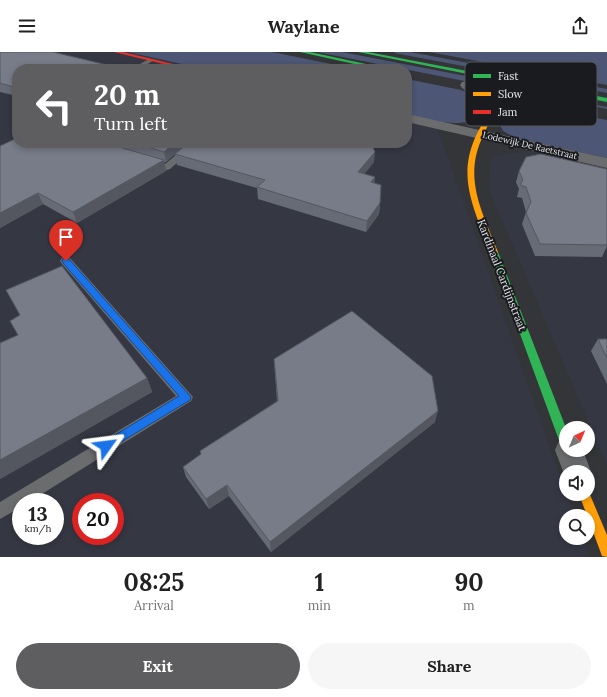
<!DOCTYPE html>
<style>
:root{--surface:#fff;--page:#f6f6f6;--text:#222;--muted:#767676;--accent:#5e5e60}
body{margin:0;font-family:Lora,serif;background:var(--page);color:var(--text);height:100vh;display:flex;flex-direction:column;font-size:15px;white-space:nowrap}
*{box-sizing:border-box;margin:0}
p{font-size:13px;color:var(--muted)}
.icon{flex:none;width:22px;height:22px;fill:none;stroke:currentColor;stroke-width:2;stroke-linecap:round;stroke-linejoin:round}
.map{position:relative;height:505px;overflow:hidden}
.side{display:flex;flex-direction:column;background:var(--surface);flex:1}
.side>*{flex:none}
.hud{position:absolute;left:12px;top:12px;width:400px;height:84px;border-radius:16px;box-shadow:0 2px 6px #0003;background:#5e5e60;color:#fff;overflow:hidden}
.needle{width:26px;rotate:44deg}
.tools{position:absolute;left:559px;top:369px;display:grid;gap:8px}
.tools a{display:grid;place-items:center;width:36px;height:36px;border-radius:50%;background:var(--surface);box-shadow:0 2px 6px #0003;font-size:20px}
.speed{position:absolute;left:12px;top:441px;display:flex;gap:8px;font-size:20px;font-weight:700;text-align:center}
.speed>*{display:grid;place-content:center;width:52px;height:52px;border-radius:50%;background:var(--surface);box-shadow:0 2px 6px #0003;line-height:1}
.speed small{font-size:10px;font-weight:400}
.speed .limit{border:6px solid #d22;background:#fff;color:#111}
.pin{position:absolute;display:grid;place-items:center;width:34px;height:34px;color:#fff;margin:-41px -17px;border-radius:50% 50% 50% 0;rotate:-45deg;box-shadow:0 0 4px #0007}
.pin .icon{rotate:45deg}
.me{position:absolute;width:44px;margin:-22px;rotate:59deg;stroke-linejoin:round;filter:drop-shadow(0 0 3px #0008)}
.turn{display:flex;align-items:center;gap:14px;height:84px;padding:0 16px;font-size:18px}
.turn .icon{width:52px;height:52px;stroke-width:2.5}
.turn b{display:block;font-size:28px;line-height:34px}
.eta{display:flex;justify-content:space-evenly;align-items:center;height:68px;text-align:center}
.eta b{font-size:24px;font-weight:700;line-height:28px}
.action{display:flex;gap:8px;margin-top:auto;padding:8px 16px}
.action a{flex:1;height:46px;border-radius:24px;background:var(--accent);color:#fff;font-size:16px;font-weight:700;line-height:46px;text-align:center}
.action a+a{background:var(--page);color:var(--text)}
header{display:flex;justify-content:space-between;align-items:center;height:52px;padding:0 16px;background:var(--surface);font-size:18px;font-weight:700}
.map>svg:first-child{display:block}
</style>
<header><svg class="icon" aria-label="menu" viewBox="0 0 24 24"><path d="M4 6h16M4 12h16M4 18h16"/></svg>Waylane<svg class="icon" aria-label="share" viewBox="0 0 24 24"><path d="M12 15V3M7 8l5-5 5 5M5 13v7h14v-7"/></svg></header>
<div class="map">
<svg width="607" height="505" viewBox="0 0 607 505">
<rect width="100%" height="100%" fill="#333538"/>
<!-- built -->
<path fill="#353843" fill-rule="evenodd" d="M0 0H128L204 17H17V91H407V63L435 69 566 442 575 464H566V486H583L590 505H0ZM21 450H55V484H21ZM81 450H115V484H81Z
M536 99 607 116V413L489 137 491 104Z"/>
<!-- green -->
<path fill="#4d5775" d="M128 0H272L356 17H204Z
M317 0H342L476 26 483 29 480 32Z
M395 0H410L607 37V41L394 1Z
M429 0H607V33Z
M407 27 461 38 475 43 485 49 486 55 477 68C453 75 431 68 407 63Z
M534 42H541L607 55V57Z
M528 53 607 68V106L516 86 503 79 497 68C507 55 512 54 528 53Z"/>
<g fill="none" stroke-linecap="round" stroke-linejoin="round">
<!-- lane -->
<path fill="#6b6c6e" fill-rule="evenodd" d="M149 7 154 8 140 17H131Z
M191 91H200L170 117 167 118 146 112 145 110 149 107 165 112Z
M66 205 70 206 193 345 191 349 29 450H21V455L0 467V450L176 344 62 212 60 209 62 206Z"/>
<!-- street -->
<path fill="#6b6c6e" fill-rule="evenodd" d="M467 29 492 42 503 55 501 58 496 59 491 58 482 48 462 36 460 33 462 30Z
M407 62 607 106V116L407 70Z
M566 387V398H583L591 420 588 427V420H566V427L555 398 559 389Z"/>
<!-- fast -->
<path fill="#30b455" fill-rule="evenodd" d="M300 0H310L380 15 377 17Z
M358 0H368L607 46V50Z
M494 197 498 200 566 376V396L562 394 560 391 490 200Z"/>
<!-- slow -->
<path fill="#ff9f0a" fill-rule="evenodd" d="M513 48 548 47 551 49 548 51 514 52 498 57C492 64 488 73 484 82 462 125 482 159 498 200L494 203 490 200C468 142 452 113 492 57L494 55Z
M588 438 607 483V505L602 504 579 442H588Z"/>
<!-- jam -->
<path fill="#e5322d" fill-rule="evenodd" d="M114 0H123L194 17H184Z"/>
</g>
<!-- wall -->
<path fill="#676b75" d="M0 0 17 17V44L0 40Z
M17 91H371L374 110 364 122 375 125 374 131 380 151 379 162 366 180 258 147 257 136 177 113 175 102 166 110H164L166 119 77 171 43 152 0 176V94Z
M607 117V194L602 205 535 204 522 172 526 160 522 146 517 145 519 137 516 130 519 119Z
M6 238 147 326 152 340 0 427V291L18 283 10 269 20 263Z
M598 287H607V332L591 299Z
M274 307 435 370 271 500 229 444 209 457 186 425 183 415 201 402 200 399 277 349Z"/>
<!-- shaded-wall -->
<path fill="#54575f" d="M174 91H189L166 110 164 100Z
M375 100 374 110 357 131 358 120Z
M164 108 166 119 77 171 73 160Z
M375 125 374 136 371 130Z
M38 141 43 152 0 176V161Z
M380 151 379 162 366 180 367 169Z
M147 326 152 340 0 427V408Z
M438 359 435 370 271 500 270 490Z
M227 433 229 444 209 457 206 447Z"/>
<!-- building -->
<path fill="#787c88" stroke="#54575f" d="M0 0H53L124 17H17V36L0 31Z
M17 86V91H105L164 108 73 160 38 141 0 161V94Z
M135 91H174L164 100Z
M188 91H371L375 100 358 120 375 125 371 130 381 133 380 151 367 169 257 135 265 128 175 102Z
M541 102 607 117V193L540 192 526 161 531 150 526 135 520 133 523 128 519 119 526 105Z
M62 214 147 326 0 408V291L18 283 10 269 20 263 6 238Z
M352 259 432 324 438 359 270 490 227 433 206 447 183 415 201 402 200 399 278 349 274 307Z
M598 287H607V306Z"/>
<!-- route -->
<path fill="#1a73e8" stroke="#114b97" d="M66 206 69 207 191 345 190 348 106 399 102 398 101 394 102 391 179 344 63 211 62 209 63 207Z"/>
<g text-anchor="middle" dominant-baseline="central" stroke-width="4" stroke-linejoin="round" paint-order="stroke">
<!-- far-street labels -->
<g font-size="9" fill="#e5e6ea" stroke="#1a1b1e">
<text transform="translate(530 93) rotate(13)">Lodewijk De Raetstraat</text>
</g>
<!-- street labels -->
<g font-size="11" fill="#e5e6ea" stroke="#1a1b1e">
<text transform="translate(502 223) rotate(69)">Kardinaal Cardijnstraat</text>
</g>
</g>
<!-- legend -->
<rect x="465" y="10" width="132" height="64" rx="6" fill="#1a1b1e" stroke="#57585b" stroke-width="1"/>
<rect x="473" y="22" width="18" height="4" fill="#30b455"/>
<rect x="473" y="40" width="18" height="4" fill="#ff9f0a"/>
<rect x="473" y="58" width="18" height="4" fill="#e5322d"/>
<g font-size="11" fill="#e5e6ea">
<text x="498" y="28">Fast</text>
<text x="498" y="46">Slow</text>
<text x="498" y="64">Jam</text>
</g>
</svg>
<div class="tools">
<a><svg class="needle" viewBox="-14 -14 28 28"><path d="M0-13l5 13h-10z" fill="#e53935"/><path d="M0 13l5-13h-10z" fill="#767676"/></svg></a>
<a><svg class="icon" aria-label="sound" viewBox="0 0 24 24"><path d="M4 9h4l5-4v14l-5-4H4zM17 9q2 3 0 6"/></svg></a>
<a><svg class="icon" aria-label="search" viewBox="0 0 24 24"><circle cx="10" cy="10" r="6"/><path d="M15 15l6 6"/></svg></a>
</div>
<div class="speed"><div>13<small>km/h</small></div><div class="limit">20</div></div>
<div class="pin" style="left:66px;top:209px;background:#d93025"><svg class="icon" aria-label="arrive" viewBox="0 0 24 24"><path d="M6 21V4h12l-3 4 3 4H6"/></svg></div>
<svg class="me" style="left:106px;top:394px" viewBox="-20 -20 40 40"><path d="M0-17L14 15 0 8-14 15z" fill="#1a73e8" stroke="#fff" stroke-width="4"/></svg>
<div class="hud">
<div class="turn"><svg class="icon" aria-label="left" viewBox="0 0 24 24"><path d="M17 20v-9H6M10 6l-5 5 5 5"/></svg><div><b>20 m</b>Turn left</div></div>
</div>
</div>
<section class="side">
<div class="eta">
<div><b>08:25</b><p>Arrival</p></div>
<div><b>1</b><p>min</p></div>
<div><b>90</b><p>m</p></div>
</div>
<div class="action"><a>Exit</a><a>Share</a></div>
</section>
